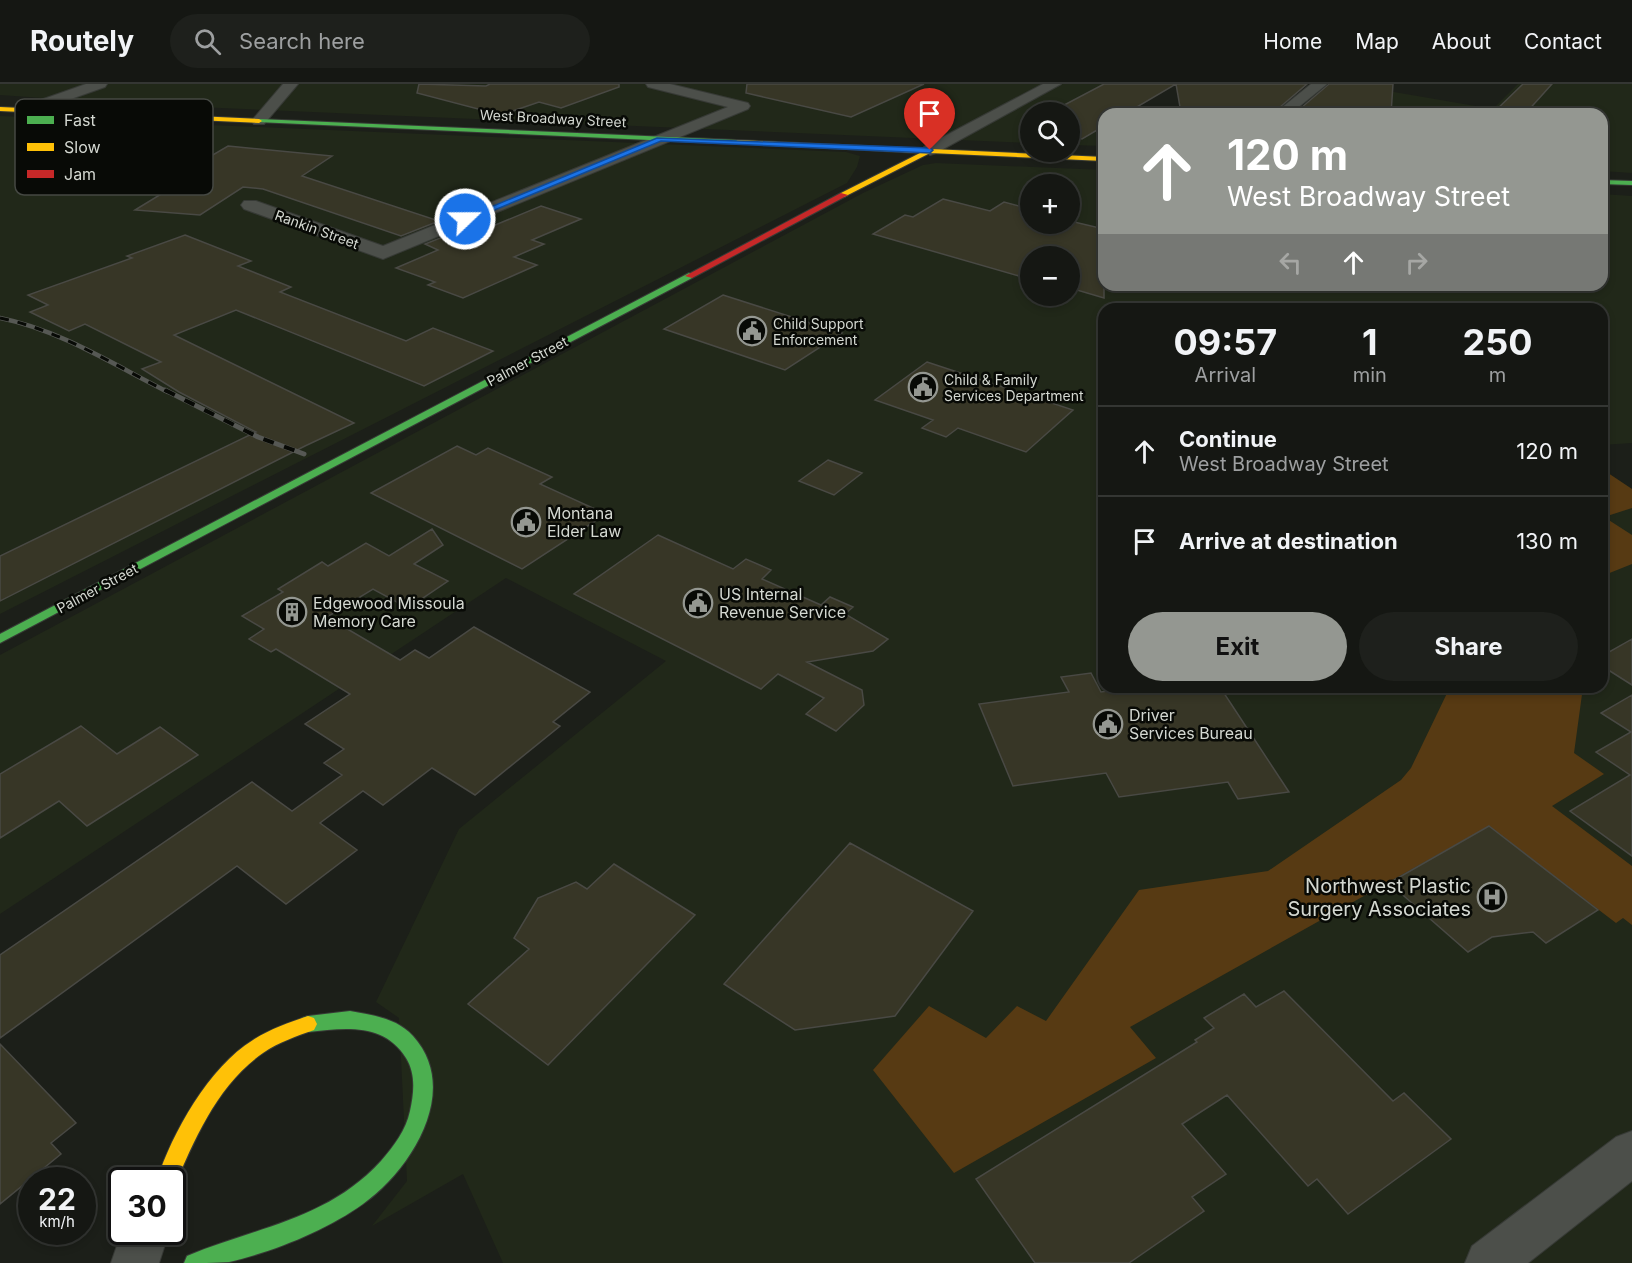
<!DOCTYPE html>
<meta charset="utf-8">
<style>
:root{--surface:#151713;--page:#1e201c;--text:#f1f3f6;--muted:#9d9fa0;--line:#343633;--accent:#949791}
body{margin:0;font-family:Inter,sans-serif;background:var(--page);color:var(--text);height:100vh;display:flex;flex-direction:column;font-size:22px;white-space:nowrap}
*{box-sizing:border-box;margin:0}
p{font-size:20px;color:var(--muted)}
.icon{flex:none;width:33px;height:33px;fill:none;stroke:currentColor;stroke-width:2;stroke-linecap:round;stroke-linejoin:round}
.map{position:relative;flex:1;overflow:hidden}
.sheet{position:absolute;left:1098px;top:219px;width:510px;height:390px;display:flex;flex-direction:column;background:var(--surface);border-radius:18px;box-shadow:0 3px 9px #0003,0 0 0 2px var(--line)}
.sheet>*{flex:none}
.hud{position:absolute;left:1098px;top:24px;width:510px;height:183px;border-radius:18px;box-shadow:0 3px 9px #0003,0 0 0 2px var(--line);background:#949791;color:#fff;overflow:hidden}
.tools{position:absolute;left:1020px;top:18px;display:grid;gap:12px}
.tools a{display:grid;place-items:center;width:60px;height:60px;border-radius:50%;background:var(--surface);box-shadow:0 3px 9px #0003,0 0 0 2px var(--line);font-size:30px}
.speed{position:absolute;left:18px;top:1083px;display:flex;gap:12px;font-size:30px;font-weight:700;text-align:center}
.speed>*{display:grid;place-content:center;width:78px;height:78px;border-radius:50%;background:var(--surface);box-shadow:0 3px 9px #0003,0 0 0 2px var(--line);line-height:1}
.speed small{font-size:15px;font-weight:400}
.speed .limit{border:3px solid #111;border-radius:9px;background:#fff;color:#111}
.pin{position:absolute;display:grid;place-items:center;width:51px;height:51px;color:#fff;margin:-62px -26px;border-radius:50% 50% 50% 0;rotate:-45deg;box-shadow:0 0 6px #0007}
.pin .icon{rotate:45deg}
.me{position:absolute;width:66px;margin:-33px;rotate:68deg;stroke-linejoin:round;filter:drop-shadow(0 0 4px #0008)}
.turn{display:flex;align-items:center;gap:21px;height:126px;padding:0 30px;font-size:27px}
.turn .icon{width:78px;height:78px;stroke-width:2.5}
.turn b{display:block;font-size:42px;line-height:51px}
.lanes{display:flex;align-items:center;height:57px;padding:0 30px;background:#0003;justify-content:center;gap:30px;direction:ltr}
.lanes .off{opacity:.35}
.eta{display:flex;justify-content:space-evenly;align-items:center;height:102px;text-align:center}
.eta b{font-size:36px;font-weight:700;line-height:42px}
.cta{display:flex;gap:12px;margin-top:auto;padding:12px 30px}
.cta a{flex:1;height:69px;border-radius:36px;background:var(--accent);color:#111;font-size:24px;font-weight:700;line-height:69px;text-align:center}
.cta a+a{background:var(--page);color:var(--text)}
ul{padding:0;list-style:none}
li{display:flex;align-items:center;gap:18px;height:90px;padding:0 30px;border-top:2px solid var(--line)}
li div{flex:1}
li b{display:block;font-size:22px}
li em{font-style:normal}
header{display:flex;align-items:center;gap:36px;box-sizing:border-box;height:84px;padding:0 30px;background:var(--surface);border-bottom:2px solid var(--line)}
header strong{font-size:28px}
nav{display:flex;gap:33px;margin-inline-start:auto;font-size:21px}
.search{width:420px;height:54px;background:var(--page);display:flex;align-items:center;gap:15px;box-sizing:border-box;padding:0 21px;border-radius:33px;color:var(--muted);font-size:22px}
.map>svg:first-child{display:block}
</style>
<header>
<strong>Routely</strong>
<div class="search"><svg class="icon" aria-label="search" viewBox="0 0 24 24"><circle cx="10" cy="10" r="6"/><path d="M15 15l6 6"/></svg>Search here</div>
<nav><a>Home</a><a>Map</a><a>About</a><a>Contact</a></nav>
</header>
<div class="map">
<svg width="1632" height="1179" viewBox="0 0 1632 1179">
<rect width="100%" height="100%" fill="#1c1f19"/>
<!-- built -->
<path fill="#212819" fill-rule="evenodd" d="M0 0H1164L1127 24 1160 30H1104V62L1070 61V28H1030V59L129 20 0 11Z
M1518 0H1632V89L1602 87V30H1323L1359 2 1493 25Z
M0 32 846 68 860 72 857 83 847 99 0 530Z
M936 79 1104 86V201H1602V110L1632 112V359L1602 361V225H1104V603H1602V385L1632 405V1179H503L463 1090 372 1142 407 1097 399 934 376 918 459 745 666 577 506 494 0 830V571L863 109 923 81ZM1030 100H1070V140H1030ZM1030 172H1070V212H1030Z"/>
<!-- green -->
<path fill="#573a13" d="M1602 385 1632 405V424L1604 433 1632 451V480L1602 492Z
M1450 603H1583L1574 669 1604 690 1552 722 1632 782V841L1623 834 1616 839 1489 742 1130 943 1156 974 954 1089 873 986 929 922 986 954 1017 922 1046 937 1139 806 1268 787 1401 696 1411 684Z"/>
<!-- building -->
<path fill="#373626" stroke="#494944" stroke-width="1.5" d="M419 0 486 2 490 0H619V3L561 24 539 18 501 31 417 9Z
M747 0H924L851 33 746 9Z
M1104 0H1176L1125 30H1104V42L1082 55 1070 52V28H1051Z
M1176 0H1307L1272 30H1225L1202 24 1180 23Z
M1329 0H1393L1391 30H1294Z
M1523 0H1552L1525 30H1492Z
M228 62 332 72 302 92 439 137 401 152 263 105 243 103 200 131 135 126 194 90 182 89Z
M943 115 990 127 1004 118 1030 125V140H1070V137L1104 145V214L1070 204V172H1030V193L1026 194 873 150 905 131 913 133Z
M541 122 581 135 532 156 544 160 514 173 537 181 463 214 428 201 435 198 396 184 438 166 425 160 463 145 476 149Z
M185 151 251 177 238 182 291 203 280 208 406 257 433 244 493 267 424 302 236 226 174 251 354 339 305 362 0 517V472L256 348 179 308 142 285 161 278 85 240 69 247 30 228 48 221 28 211 132 174 127 172Z
M723 211 842 249 785 286 664 245Z
M927 278 1073 326 1026 368 958 344 946 353 922 344 933 336 875 316Z
M457 362 476 371 488 364 552 393 540 400 606 430 522 485 371 409Z
M828 376 862 389 834 411 799 397Z
M432 445 443 461 414 480 448 497 408 524 373 505 327 533 400 576 415 566 429 574 474 543 590 608 553 638 560 642 475 711 432 684 383 721 363 707 320 739 357 766 286 820 237 782 0 954V871L252 698 292 727 342 691 324 679 344 665 305 640 350 610 276 565 271 568 249 555 264 545 242 532 283 508 278 505 322 478 328 482 366 459 389 472Z
M658 451 733 485 746 475 771 486 762 495 821 521 830 513 853 523 845 530 888 555 873 567 807 578 862 606 864 621 836 647 806 630 824 614 778 590 761 605 574 510Z
M1632 555V601L1602 582V572Z
M1091 589 1101 608 1136 603H1220L1289 708 1238 715 1228 698 1119 713 1106 689 1013 702 979 620 1069 608 1061 593Z
M1632 611V772L1570 727 1630 691 1596 668 1631 648 1601 629Z
M81 642 117 670 160 643 198 671 87 742 59 717 0 754V690Z
M1489 742 1598 826 1546 859 1533 848 1492 853 1468 868 1389 799Z
M850 759 973 827 895 932 795 946 724 900Z
M614 780 695 831 548 981 468 920 529 865 514 854 538 814 576 798 587 805Z
M1284 907 1393 1017 1404 1009 1451 1055 1348 1130 1317 1095 1308 1102 1227 1011 1182 1040 1226 1090 1192 1113 1204 1127 1129 1179H1035L976 1095 1197 958 1195 956 1214 944 1204 934 1244 910 1256 923Z
M0 960 76 1039 51 1059 61 1070 0 1120Z"/>
<g fill="none" stroke-linecap="round" stroke-linejoin="round">
<!-- street casing -->
<g stroke="#373a36" stroke-width="2">
<path id="street" d="M86 0H107L105 3 31 29 26 30 19 26 21 23Z
M283 0H298L264 40H254L251 37 254 34Z
M646 0H670L748 19 750 22 748 25 383 175 244 125 241 121 244 117H256L383 162 728 23 648 3Z
M1043 0H1061L936 69 930 71 922 66 924 63Z
M1311 0H1327L1290 30H1274Z
M1632 1047V1097L1528 1179H1465L1472 1162 1616 1053Z
M122 1147 169 1148 159 1179H111Z"/>
</g>
<!-- fast casing -->
<g stroke="#373a36" stroke-width="2">
<path id="fast" d="M259 35 737 56 740 58 737 60 257 38Z
M1602 96 1632 97V101L1602 100Z
M689 189 693 192 692 194 0 559V550Z
M350 927C372 931 397 934 413 952 462 1006 411 1086 363 1120 327 1146 273 1168 229 1178 215 1179 198 1179 184 1179L187 1172C256 1143 327 1136 381 1077 394 1062 406 1046 410 1027 414 1009 416 990 406 974 384 938 344 944 308 948L302 946 299 940 302 934 308 932Z"/>
</g>
<!-- slow casing -->
<g stroke="#373a36" stroke-width="2">
<path id="slow" d="M0 23 259 35 262 37 259 39 0 27Z
M737 56 1104 73V77L930 69 844 113 840 111 841 109 920 69 735 59Z
M308 932 314 934 317 940 314 946C297 952 279 958 263 969 218 1000 195 1054 174 1103L172 1096H157C172 1049 209 983 253 956 270 945 288 939 308 932Z"/>
</g>
<!-- jam casing -->
<g stroke="#373a36" stroke-width="2">
<path id="jam" d="M841 109 848 111 692 194 685 192Z"/>
</g>
<!-- street -->
<use href="#street" fill="#4c4f4a" fill-rule="evenodd"/>
<!-- fast -->
<use href="#fast" fill="#4caf50" fill-rule="evenodd"/>
<!-- slow -->
<use href="#slow" fill="#ffc107" fill-rule="evenodd"/>
<!-- jam -->
<use href="#jam" fill="#c62828" fill-rule="evenodd"/>
<!-- rail-far1 casing -->
<g stroke="#565854" stroke-width="4.5">
<path id="rail-far1" d="M0 234C60 246 114 281 168 308"/>
</g>
<!-- rail casing -->
<g stroke="#565854" stroke-width="5">
<path id="rail" d="M165 306 258 353 304 370"/>
</g>
<!-- rail-far1 -->
<use href="#rail-far1" stroke="#080a06" stroke-width="3" stroke-dasharray="9" stroke-linecap="butt"/>
<!-- rail -->
<use href="#rail" stroke="#080a06" stroke-width="4" stroke-dasharray="11" stroke-linecap="butt"/>
</g>
<!-- route -->
<path fill="#1a73e8" stroke="#114b97" stroke-width="1.5" d="M657 54 930 64 933 66 930 69 661 57 468 137 462 135Z"/>
<!-- icons -->
<defs>
<g id="civic-ring" transform="scale(1.5)"><circle r="9.5" fill="#080a06" stroke="#949791" stroke-width="1.5"/><path d="M-.6-6.5H3V-4.5H.6V-3L4-1V1h2V6H-6V1h2V-1L-.6-3ZM-1.2 2.5V6h2.4V2.5Z" fill="#949791"/></g>
<g id="building-ring" transform="scale(1.5)"><circle r="9.5" fill="#080a06" stroke="#949791" stroke-width="1.5"/><path d="M-4-6H4V6H1V3H-1V6H-4ZM-2.5-4.3h1.7v1.8h-1.7ZM.8-4.3h1.7v1.8H.8ZM-2.5-1h1.7V.8h-1.7ZM.8-1h1.7V.8H.8Z" fill="#949791"/></g>
<g id="hospital-ring" transform="scale(1.5)"><circle r="9.5" fill="#080a06" stroke="#949791" stroke-width="1.5"/><path d="M-5-5h3v3.5h4V-5h3V5h-3V1.5h-4V5h-3Z" fill="#949791"/></g>
</defs>
<g fill-rule="evenodd">
<use href="#civic-ring" x="752" y="247"/>
<use href="#civic-ring" x="923" y="303"/>
<use href="#civic-ring" x="526" y="438"/>
<use href="#civic-ring" x="698" y="519"/>
<use href="#building-ring" x="292" y="528"/>
<use href="#civic-ring" x="1108" y="640"/>
<use href="#hospital-ring" x="1492" y="813"/>
</g>
<g text-anchor="middle" dominant-baseline="central" stroke-width="5" stroke-linejoin="round" paint-order="stroke">
<!-- far-street labels -->
<g font-size="14" fill="#d4d8d1" stroke="#080a06">
<text transform="translate(553 34) rotate(3)">West Broadway Street</text>
<text transform="translate(317 145) rotate(20)">Rankin Street</text>
<text transform="translate(527 277) rotate(-28)">Palmer Street</text>
<text transform="translate(97 504) rotate(-28)">Palmer Street</text>
</g>
<!-- far-poi labels -->
<g font-size="14" fill="#d4d8d1" stroke="#080a06" text-anchor="start">
<text x="773" y="239">Child Support<tspan x="773" dy="16">Enforcement</tspan></text>
<text x="944" y="295">Child &amp; Family<tspan x="944" dy="16">Services Department</tspan></text>
</g>
<!-- poi labels -->
<g font-size="16" fill="#d4d8d1" stroke="#080a06" text-anchor="start">
<text x="547" y="429">Montana<tspan x="547" dy="18">Elder Law</tspan></text>
<text x="719" y="510">US Internal<tspan x="719" dy="18">Revenue Service</tspan></text>
<text x="313" y="519">Edgewood Missoula<tspan x="313" dy="18">Memory Care</tspan></text>
<text x="1129" y="631">Driver<tspan x="1129" dy="18">Services Bureau</tspan></text>
</g>
<!-- near-poi labels -->
<g font-size="20" fill="#d4d8d1" stroke="#080a06" text-anchor="end">
<text x="1471" y="802">Northwest Plastic<tspan x="1471" dy="23">Surgery Associates</tspan></text>
</g>
</g>
<!-- legend -->
<rect x="15" y="15" width="198" height="96" rx="9" fill="#080a06" stroke="#454843" stroke-width="1.5"/>
<rect x="27" y="32" width="27" height="8" fill="#4caf50"/>
<rect x="27" y="59" width="27" height="8" fill="#ffc107"/>
<rect x="27" y="86" width="27" height="8" fill="#c62828"/>
<g font-size="16" fill="#d4d8d1">
<text x="64" y="42">Fast</text>
<text x="64" y="69">Slow</text>
<text x="64" y="96">Jam</text>
</g>
</svg>
<div class="tools">
<a><svg class="icon" aria-label="search" viewBox="0 0 24 24"><circle cx="10" cy="10" r="6"/><path d="M15 15l6 6"/></svg></a>
<a>+</a>
<a>−</a>
</div>
<div class="speed"><div>22<small>km/h</small></div><div class="limit">30</div></div>
<div class="pin" style="left:930px;top:66px;background:#d93025"><svg class="icon" aria-label="arrive" viewBox="0 0 24 24"><path d="M6 21V4h12l-3 4 3 4H6"/></svg></div>
<svg class="me" style="left:465px;top:135px" viewBox="-20 -20 40 40"><circle r="17" fill="#1a73e8" stroke="#fff" stroke-width="3"/><path d="M0-11L8 9 0 5-8 9z" fill="#fff"/></svg>
<div class="hud">
<div class="turn"><svg class="icon" aria-label="ahead" viewBox="0 0 24 24"><path d="M12 20V5M6 11l6-6 6 6"/></svg><div><b>120 m</b>West Broadway Street</div></div>
<div class="lanes"><svg class="icon off" aria-label="left" viewBox="0 0 24 24"><path d="M17 20v-9H6M10 6l-5 5 5 5"/></svg><svg class="icon" aria-label="ahead" viewBox="0 0 24 24"><path d="M12 20V5M6 11l6-6 6 6"/></svg><svg class="icon off" aria-label="right" viewBox="0 0 24 24"><path d="M7 20v-9h11M14 6l5 5-5 5"/></svg></div>
</div>
<section class="sheet">
<div class="eta">
<div><b>09:57</b><p>Arrival</p></div>
<div><b>1</b><p>min</p></div>
<div><b>250</b><p>m</p></div>
</div>
<ul>
<li><svg class="icon" aria-label="ahead" viewBox="0 0 24 24"><path d="M12 20V5M6 11l6-6 6 6"/></svg><div><b>Continue</b><p>West Broadway Street</p></div><em>120 m</em></li>
<li><svg class="icon" aria-label="arrive" viewBox="0 0 24 24"><path d="M6 21V4h12l-3 4 3 4H6"/></svg><div><b>Arrive at destination</b></div><em>130 m</em></li>
</ul>
<div class="cta"><a>Exit</a><a>Share</a></div>
</section>
</div>
